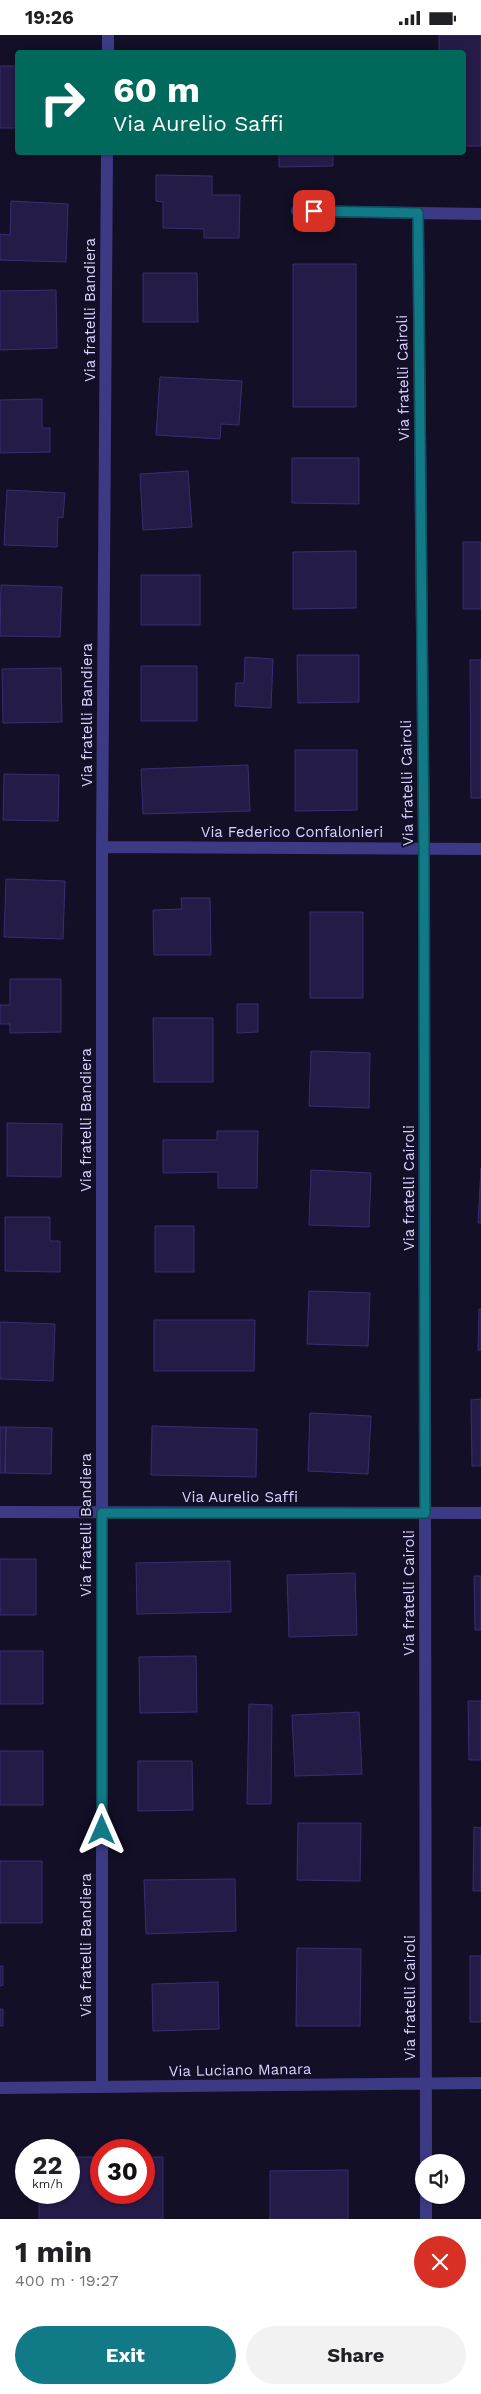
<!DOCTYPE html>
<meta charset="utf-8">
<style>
:root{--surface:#fff;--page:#f2f2f2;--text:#202124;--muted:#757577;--accent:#127987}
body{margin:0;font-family:"Work Sans",sans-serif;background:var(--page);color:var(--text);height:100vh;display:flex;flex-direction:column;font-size:19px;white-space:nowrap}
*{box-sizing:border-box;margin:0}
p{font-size:16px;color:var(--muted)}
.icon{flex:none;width:28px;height:28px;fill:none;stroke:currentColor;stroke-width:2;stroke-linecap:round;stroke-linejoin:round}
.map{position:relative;height:2184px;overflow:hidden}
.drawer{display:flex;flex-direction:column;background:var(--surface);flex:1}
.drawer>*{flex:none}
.top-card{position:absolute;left:15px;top:15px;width:451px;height:105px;border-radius:5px;box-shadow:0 1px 4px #0004;background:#00695c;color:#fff;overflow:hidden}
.controls{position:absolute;left:415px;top:2119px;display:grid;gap:10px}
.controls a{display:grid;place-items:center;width:50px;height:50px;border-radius:50%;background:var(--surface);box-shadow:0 1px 4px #0004;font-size:25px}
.speed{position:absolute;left:15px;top:2104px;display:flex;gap:10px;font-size:25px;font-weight:700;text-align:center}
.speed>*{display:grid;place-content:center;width:65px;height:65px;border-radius:50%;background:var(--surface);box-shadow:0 1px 4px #0004;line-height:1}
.speed small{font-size:12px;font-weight:400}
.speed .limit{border:8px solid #d22;background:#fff;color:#111}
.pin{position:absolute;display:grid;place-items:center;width:42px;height:42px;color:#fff;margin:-21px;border-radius:10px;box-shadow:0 2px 8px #0006}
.me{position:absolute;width:55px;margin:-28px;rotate:0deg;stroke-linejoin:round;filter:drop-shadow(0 0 4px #0008)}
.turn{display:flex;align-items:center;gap:18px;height:105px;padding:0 15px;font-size:22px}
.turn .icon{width:65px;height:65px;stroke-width:2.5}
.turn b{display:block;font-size:35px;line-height:42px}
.round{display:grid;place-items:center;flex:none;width:52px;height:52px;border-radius:26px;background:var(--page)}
.head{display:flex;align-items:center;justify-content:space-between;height:85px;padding:0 15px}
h1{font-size:30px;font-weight:700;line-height:38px}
.button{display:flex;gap:10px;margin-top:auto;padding:10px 15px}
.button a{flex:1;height:58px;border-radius:30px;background:var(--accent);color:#fff;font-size:20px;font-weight:700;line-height:58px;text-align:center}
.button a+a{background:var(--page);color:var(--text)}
.status{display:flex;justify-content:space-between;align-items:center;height:35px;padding:0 25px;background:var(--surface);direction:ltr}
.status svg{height:14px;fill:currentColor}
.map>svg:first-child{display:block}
</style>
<div class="status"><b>19:26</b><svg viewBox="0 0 49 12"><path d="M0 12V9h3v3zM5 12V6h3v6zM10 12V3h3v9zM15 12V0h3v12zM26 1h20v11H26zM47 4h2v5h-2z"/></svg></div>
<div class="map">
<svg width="481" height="2184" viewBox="0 0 481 2184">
<rect width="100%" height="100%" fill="#130f26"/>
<!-- building -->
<path fill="#241b47" stroke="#3b2d73" d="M439 0H481V111H464V18H439Z
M0 31H18V93H0Z
M279 118H333V131L279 132Z
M156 140 212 141V160H240L239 203H204V194L163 193V167L156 166Z
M11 166 68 169 66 227 0 225V199L10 200Z
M293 229H356V372H293Z
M143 238H197L198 287H143Z
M56 255 57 313 0 315V256Z
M160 342 242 346 239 390 221 389 220 404 156 400Z
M42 364V393H50V417L0 418V365Z
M292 423H359V469L292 468Z
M188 436 192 492 143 495 140 439Z
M7 455 65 458 63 483 58 482 57 512 4 510Z
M463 507H481V574H463Z
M356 516V573L293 574V517Z
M141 540H200V590H141Z
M1 550 62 552 60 602 0 601Z
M297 620H359V667L298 668Z
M245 622 273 624 271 673 235 671 236 648H244Z
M470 625H481V763H471Z
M141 631H197V686H141Z
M61 633 62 687 3 688 2 634Z
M295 715H357V775L295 776Z
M248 730 250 776 143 779 141 734Z
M4 739 59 740 58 786 3 785Z
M6 844 65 846 63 904 4 902Z
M181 863H210L211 920H154L153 875 182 874Z
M310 877H363V963H310Z
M10 944H61V997L10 998V989H0V970H10Z
M237 969H258V997L237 998Z
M153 983H213V1047H154Z
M311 1016 370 1018 369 1073 309 1071Z
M7 1088 62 1089 61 1142 7 1141Z
M217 1096H258L257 1153H218V1137L163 1138V1105H217Z
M481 1133V1188H478Z
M311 1135 371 1138 369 1192 309 1190Z
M5 1182H50V1206H60V1237L5 1236Z
M155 1191H194V1237H155Z
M309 1256 370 1258 368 1311 307 1309Z
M479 1274H481V1315H478Z
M154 1285H255L254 1336H154Z
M0 1287 55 1289 53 1346 0 1344Z
M481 1364V1431H472L471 1365Z
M310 1378 371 1381 368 1439 308 1436Z
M152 1391 257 1394 256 1442 151 1440Z
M0 1392H6L5 1438H0Z
M6 1392 52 1393 51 1439 5 1438Z
M0 1524H36V1580H0Z
M230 1526 231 1577 137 1579 136 1528Z
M355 1538 357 1600 289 1602 287 1540Z
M474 1541H481V1595H475Z
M0 1616H43V1669H0Z
M196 1621 197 1677 140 1678 139 1622Z
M468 1666H481V1725H469Z
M249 1669 272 1670 271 1769H247Z
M359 1677 362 1739 295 1741 292 1680Z
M0 1716H43V1770H0Z
M138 1726H192L193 1775 138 1776Z
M298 1788H361L360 1846 297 1845Z
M474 1792 481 1793V1856H473Z
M0 1826H42V1888H0Z
M235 1844 236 1896 146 1899 144 1845Z
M297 1913 361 1914 360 1991H296Z
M470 1921H481V1987H470Z
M0 1931H3V1950L0 1951Z
M218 1947 219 1994 153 1996 152 1949Z
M0 1974H3V1991H0Z
M69 2122H101V2158H144V2122H163V2184H39V2158H69Z
M348 2135V2184H270V2136Z"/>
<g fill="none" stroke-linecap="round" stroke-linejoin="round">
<!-- minor -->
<path stroke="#3d3a85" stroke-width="12" d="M108 18V0
M297 176 481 179
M418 178 424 814 426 2128
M102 812 481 814
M0 1477 481 1478
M102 2052V812L107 118
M0 2053 481 2048
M426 2184V2160"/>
</g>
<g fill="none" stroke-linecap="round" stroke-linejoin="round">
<!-- route casing -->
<g stroke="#0c4f58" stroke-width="12">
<path id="route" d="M102 1795V1478H425L424 814 418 178 314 176"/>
</g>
<!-- route -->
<use href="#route" stroke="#127987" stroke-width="9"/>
</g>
<g text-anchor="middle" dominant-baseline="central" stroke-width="4" stroke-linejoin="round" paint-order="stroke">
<!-- street labels -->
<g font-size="15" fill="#d9d4ff" stroke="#130f26">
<text transform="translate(90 275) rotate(-90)">Via fratelli Bandiera</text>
<text transform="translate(403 343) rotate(-91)">Via fratelli Cairoli</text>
<text transform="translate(87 680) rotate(-90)">Via fratelli Bandiera</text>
<text transform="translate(407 748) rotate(-91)">Via fratelli Cairoli</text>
<text x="292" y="797">Via Federico Confalonieri</text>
<text transform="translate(86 1085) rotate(-90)">Via fratelli Bandiera</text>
<text transform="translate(409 1153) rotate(-90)">Via fratelli Cairoli</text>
<text x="240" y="1462">Via Aurelio Saffi</text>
<text transform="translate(86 1490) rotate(-90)">Via fratelli Bandiera</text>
<text transform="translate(409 1558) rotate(-90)">Via fratelli Cairoli</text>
<text transform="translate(86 1910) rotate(-90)">Via fratelli Bandiera</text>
<text transform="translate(410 1963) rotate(-90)">Via fratelli Cairoli</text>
<text transform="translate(240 2035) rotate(-1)">Via Luciano Manara</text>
</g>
</g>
</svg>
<div class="controls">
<a><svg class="icon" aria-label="sound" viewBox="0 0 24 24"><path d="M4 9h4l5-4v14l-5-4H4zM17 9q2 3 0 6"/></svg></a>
</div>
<div class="speed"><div>22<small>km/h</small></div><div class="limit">30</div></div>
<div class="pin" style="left:314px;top:176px;background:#d93025"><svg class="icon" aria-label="arrive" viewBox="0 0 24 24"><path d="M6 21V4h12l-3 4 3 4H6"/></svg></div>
<svg class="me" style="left:102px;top:1795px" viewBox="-20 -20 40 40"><path d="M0-17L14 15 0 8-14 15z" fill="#127987" stroke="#fff" stroke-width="4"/></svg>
<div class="top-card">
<div class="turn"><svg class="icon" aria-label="right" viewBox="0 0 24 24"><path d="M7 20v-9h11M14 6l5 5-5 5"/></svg><div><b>60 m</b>Via Aurelio Saffi</div></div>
</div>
</div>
<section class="drawer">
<div class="head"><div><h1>1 min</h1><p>400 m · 19:27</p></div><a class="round" style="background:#d93025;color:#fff"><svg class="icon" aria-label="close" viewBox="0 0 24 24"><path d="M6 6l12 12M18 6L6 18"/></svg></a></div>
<div class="button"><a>Exit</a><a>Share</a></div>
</section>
